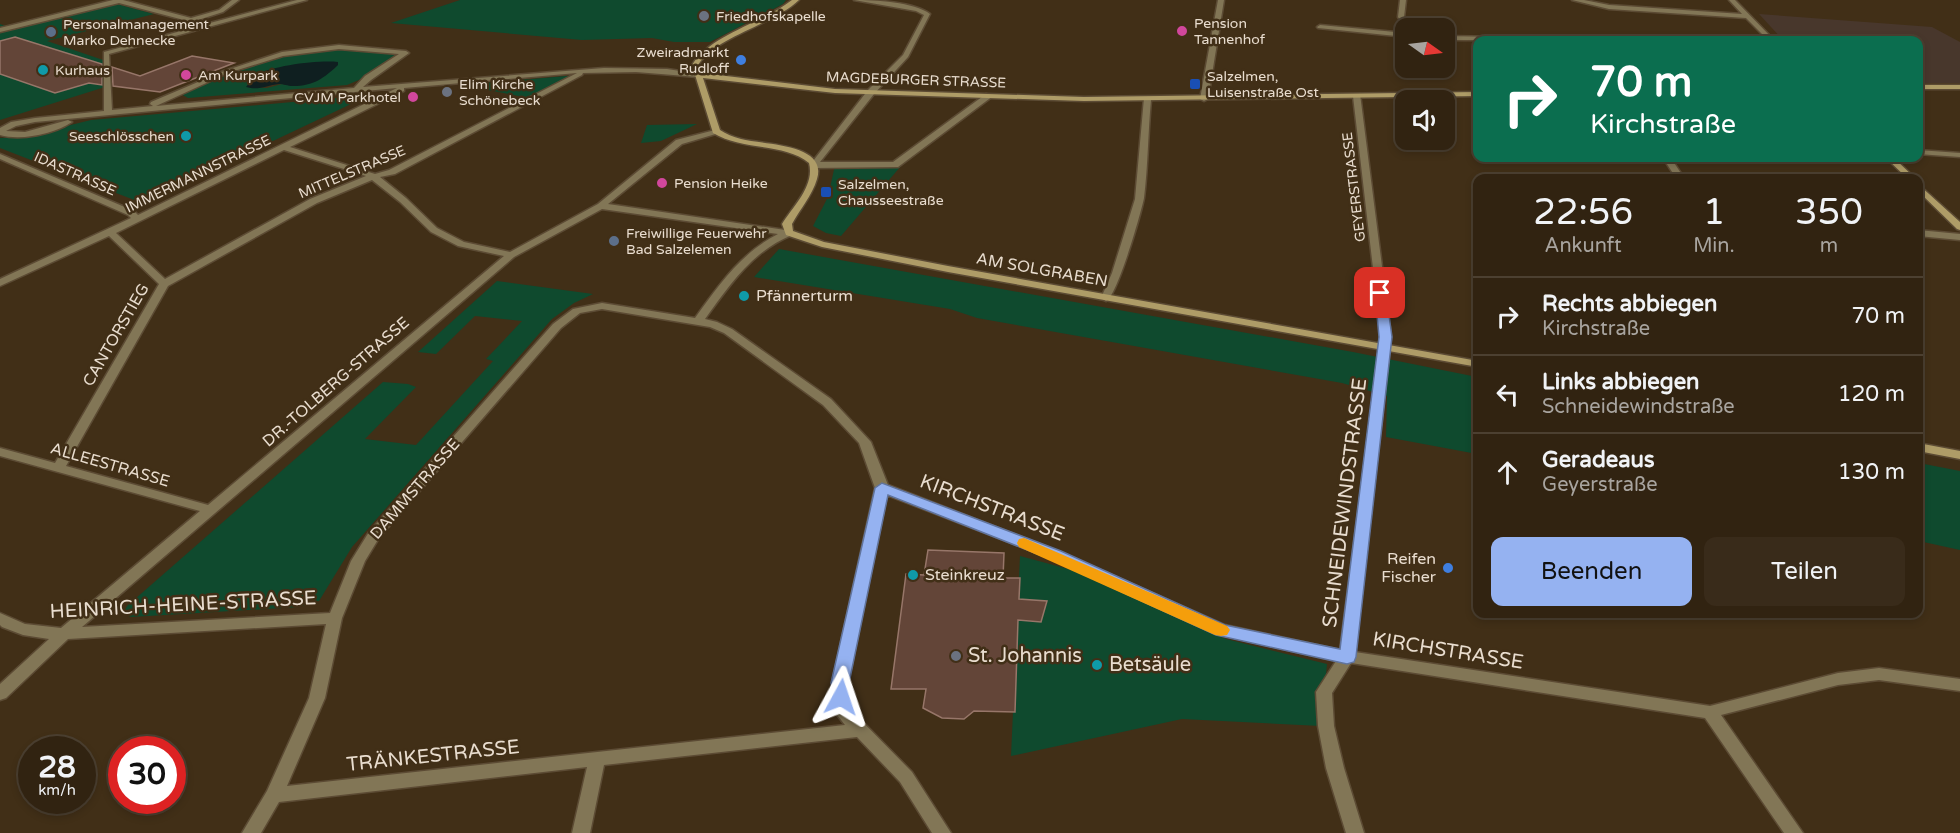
<!DOCTYPE html>
<html lang="de">
<meta charset="utf-8">
<style>
:root{--surface:#312311;--page:#392b1a;--text:#f1f3f6;--muted:#a8a49f;--line:#4c4031;--accent:#95b2f1}
body{margin:0;font-family:"Varela Round",sans-serif;background:var(--page);color:var(--text);height:100vh;display:flex;flex-direction:column;font-size:22px;white-space:nowrap}
*{box-sizing:border-box;margin:0}
p{font-size:20px;color:var(--muted)}
.icon{flex:none;width:33px;height:33px;fill:none;stroke:currentColor;stroke-width:2;stroke-linecap:round;stroke-linejoin:round}
.map{position:relative;flex:1;overflow:hidden}
.sheet{position:absolute;left:1473px;top:174px;width:450px;height:444px;display:flex;flex-direction:column;background:var(--surface);border-radius:12px;box-shadow:0 3px 9px #0003,0 0 0 2px var(--line)}
.sheet>*{flex:none}
.hud{position:absolute;left:1473px;top:36px;width:450px;height:126px;border-radius:12px;box-shadow:0 3px 9px #0003,0 0 0 2px var(--line);background:#0b6e4f;color:#fff;overflow:hidden}
.needle{width:39px;rotate:104deg}
.controls{position:absolute;left:1395px;top:18px;display:grid;gap:12px}
.controls a{display:grid;place-items:center;width:60px;height:60px;border-radius:12px;background:var(--surface);box-shadow:0 3px 9px #0003,0 0 0 2px var(--line);font-size:30px}
.speed{position:absolute;left:18px;top:736px;display:flex;gap:12px;font-size:30px;font-weight:700;text-align:center}
.speed>*{display:grid;place-content:center;width:78px;height:78px;border-radius:50%;background:var(--surface);box-shadow:0 3px 9px #0003,0 0 0 2px var(--line);line-height:1}
.speed small{font-size:15px;font-weight:400}
.speed .limit{border:9px solid #d22;background:#fff;color:#111}
.pin{position:absolute;display:grid;place-items:center;width:51px;height:51px;color:#fff;margin:-26px;border-radius:12px;box-shadow:0 3px 9px #0006}
.me{position:absolute;width:66px;margin:-33px;rotate:5deg;stroke-linejoin:round;filter:drop-shadow(0 0 4px #0008)}
.turn{display:flex;align-items:center;gap:21px;height:126px;padding:0 18px;font-size:27px}
.turn .icon{width:78px;height:78px;stroke-width:2.5}
.turn b{display:block;font-size:42px;line-height:51px}
.eta{display:flex;justify-content:space-evenly;align-items:center;height:102px;text-align:center}
.eta b{font-size:36px;font-weight:600;line-height:42px}
.cta{display:flex;gap:12px;margin-top:auto;padding:12px 18px}
.cta a{flex:1;height:69px;border-radius:12px;background:var(--accent);color:#111;font-size:24px;font-weight:600;line-height:69px;text-align:center}
.cta a+a{background:var(--page);color:var(--text)}
ul{padding:0;list-style:none}
li{display:flex;align-items:center;gap:18px;height:78px;padding:0 18px;border-top:2px solid var(--line)}
li div{flex:1}
li b{display:block;font-size:22px}
li em{font-style:normal}
.map>svg:first-child{display:block}
</style>
<div class="map">
<svg width="1960" height="833" viewBox="0 0 1960 833">
<rect width="100%" height="100%" fill="#412f17"/>
<!-- commercial -->
<path fill="#48372c" d="M1759 14 1932 27 1960 42V83H1923L1919 81 1918 40H1783Z"/>
<!-- green -->
<path fill="#0f4a2e" fill-rule="evenodd" d="M460 0H786L783 4 710 42H674L652 38 582 40 391 23Z
M113 3 154 14 47 41 109 62 105 87 0 120V24L11 28Z
M343 48 401 53 368 76 347 85 188 98 181 94 235 71 275 57ZM314 63 335 68 297 86 282 84 267 88 247 87C263 70 291 66 314 63Z
M578 75 529 98 488 90 485 83Z
M370 95 142 203 0 148V138L22 137 91 120Z
M697 124 661 141 641 143 647 125Z
M835 165 901 166 841 236 826 233 813 226 828 197Z
M779 249 1353 352 1477 377V454L1386 437 1387 396 1342 383 977 318 950 309 754 277Z
M497 281 593 294 574 303 552 319 352 547 319 601 299 607 131 617 123 614 127 606 383 382 408 384 416 387 365 439 416 445 493 361 486 359 522 321 475 316 436 354 418 352Z
M1919 463 1960 471V550L1919 541Z
M1020 556 1083 573 1226 639 1327 664 1321 726 1182 719 1011 756Z"/>
<!-- water -->
<path fill="#0f1f20" d="M338 62V65C324 78 314 86 293 86 287 86 284 84 279 84 267 85 259 91 246 87L251 81V77C271 66 315 60 338 62Z"/>
<!-- building -->
<path fill="#634538" stroke="#977669" stroke-width="1.5" d="M15 37 102 64V85L89 83 55 93 0 74V41Z
M192 56 234 63 160 92 113 86 112 67 140 76Z
M928 550 1004 553 1003 578H1020L1019 599 1047 601 1041 622 1018 620 1015 712 974 711 964 719 942 718 923 708 926 689H891L906 574 924 575Z"/>
<g fill="none" stroke-linecap="round" stroke-linejoin="round">
<!-- street casing -->
<g stroke="#5c4b34" stroke-width="3">
<path id="street" d="M123 0 191 18 219 10 232 0H239L223 12 198 20 210 23 297 0H307L109 54 112 110 153 106 150 104 151 102 224 71 282 52 339 45 406 51 409 53 371 80 363 87 604 68 667 69 700 74 702 75 698 77 636 72 583 73 582 75 395 174 380 177 406 198 437 228 464 242 510 252 598 204 676 140 719 129V133L682 144 608 204 792 231V235C752 251 729 286 705 319L717 322 732 329 831 399 871 442 888 485 1060 552 1225 625 1340 650 1381 337 1353 96 1360 94 1391 337 1355 652 1710 706 1838 673 1879 668 1960 679V691L1879 680 1838 685 1721 715 1803 833H1784L1705 718 1351 663 1332 693 1334 726 1344 768 1364 833H1346L1326 768 1318 726 1316 692 1336 661 1217 634 1050 558 887 495 848 683 850 709 912 772 951 833H932L900 782 857 737 604 765 590 833H572L587 767 279 802 261 833H242L267 791 309 698 326 624 68 639 6 698 0 700V684L49 639 23 635 2 627 0 625V613L25 624 61 628 200 511 0 456V448L55 463 159 284 109 236 0 286V279L131 218 128 215 0 159V154L134 211 138 215 397 88 35 122 16 126 6 131 25 132 68 120 72 122C54 134 21 141 0 135V128L11 122 35 118 104 111V52L203 25 119 3 0 32V28L113 0ZM339 49 399 54 365 76 354 88 156 106 228 73 283 56ZM577 73 389 170 375 174 290 147 404 91V88ZM284 150 366 176 310 199 165 279 116 233ZM372 180 400 202 431 232 458 246 504 256 208 505 66 466 168 286 317 203ZM602 209 778 234C741 253 719 285 695 318L602 303 573 309 553 324 369 532 351 561 330 613 82 627 514 257ZM602 309 710 327 724 333 823 405 859 443 875 488 832 683 834 711 845 725 287 786 325 698 342 618 365 561 379 538 561 328 580 313Z
M854 0C875 0 914 2 930 14L908 57 874 94 820 162H893L986 94 993 96 898 167 814 168 810 165 868 90 903 55 924 15 916 11Z
M1218 0H1224L1208 99 1204 101 1200 99Z
M1400 0H1406L1404 17 1412 28H1406L1398 17Z
M1572 0H1584L1609 5 1742 14 1729 0H1735L1774 40H1768L1746 18 1609 9Z
M1320 25 1406 33V37L1318 28 1317 27Z
M1444 36 1553 38 1556 40H1444Z
M1144 98 1151 100C1148 132 1148 166 1144 198 1141 213 1117 297 1106 301L1101 298 1112 273 1135 199Z
M1918 150 1960 153V157L1918 154Z
M1663 158H1671L1684 178H1676Z
M1918 230 1960 234V240L1918 236Z"/>
</g>
<!-- secondary casing -->
<g stroke="#5c4b34" stroke-width="3">
<path id="secondary" d="M792 0H799C773 25 716 36 698 65L701 73 835 89 1084 97 1478 92V96L1084 101 835 93 703 78 720 130C726 134 733 137 741 139 763 145 828 143 817 179 812 196 800 209 792 224L793 231 824 242 948 266 1478 361V367L948 272 822 247 786 235 782 224C793 206 815 186 809 163 785 143 743 151 713 133L692 65C711 34 763 23 792 0Z
M1918 85H1960V89H1918Z
M1886 158H1894L1915 178H1907Z
M1918 184 1960 222V230L1957 229 1918 191Z
M1918 443 1960 451V459L1918 451Z"/>
</g>
<!-- street -->
<use href="#street" fill="#827656" fill-rule="evenodd"/>
<!-- secondary -->
<use href="#secondary" fill="#ae9c67" fill-rule="evenodd"/>
</g>
<!-- route -->
<path fill="#95b2f1" stroke="#61749d" stroke-width="1.5" d="M1380 290 1386 293 1392 337 1356 657 1354 662 1347 664 1216 635 1050 559 888 495 849 683 850 697 847 702 841 704 834 702 831 683 875 488 882 483 1061 551 1225 625 1340 649 1379 337 1375 293Z"/>
<!-- slow -->
<path fill="#f59e0b" d="M1024 538 1227 626 1230 630 1227 635 1221 636 1215 635 1019 547 1017 543 1019 539Z"/>
<!-- markers -->
<g fill="#6b7280" stroke="#412f17" stroke-width="2">
<circle cx="704" cy="16" r="6"/>
<circle cx="447" cy="92" r="6"/>
<circle cx="956" cy="656" r="6"/>
</g>
<g fill="#d1479c" stroke="#412f17" stroke-width="2">
<circle cx="1182" cy="31" r="6"/>
<circle cx="186" cy="75" r="6"/>
<circle cx="413" cy="97" r="6"/>
<circle cx="662" cy="183" r="6"/>
</g>
<g fill="#5c6f8a" stroke="#412f17" stroke-width="2">
<circle cx="51" cy="32" r="6"/>
<circle cx="614" cy="241" r="6"/>
</g>
<g fill="#3f7fe0" stroke="#412f17" stroke-width="2">
<circle cx="741" cy="60" r="6"/>
<circle cx="1448" cy="568" r="6"/>
</g>
<g fill="#0f9aa8" stroke="#412f17" stroke-width="2">
<circle cx="43" cy="70" r="6"/>
<circle cx="186" cy="136" r="6"/>
<circle cx="744" cy="296" r="6"/>
<circle cx="913" cy="575" r="6"/>
<circle cx="1097" cy="665" r="6"/>
</g>
<g fill="#1a4fb4" stroke="#412f17" stroke-width="2">
<rect x="1189" y="78" width="12" height="12" rx="3"/>
<rect x="820" y="186" width="12" height="12" rx="3"/>
</g>
<g text-anchor="middle" dominant-baseline="central" stroke-width="5" stroke-linejoin="round" paint-order="stroke">
<!-- far-poi labels -->
<g font-size="14" fill="#e9ddcf" stroke="#412f17" text-anchor="start">
<text x="716" y="16">Friedhofskapelle</text>
<text x="1194" y="23">Pension<tspan x="1194" dy="16">Tannenhof</tspan></text>
<text x="63" y="24">Personalmanagement<tspan x="63" dy="16">Marko Dehnecke</tspan></text>
<text x="729" y="52" text-anchor="end">Zweiradmarkt<tspan x="729" dy="16">Rudloff</tspan></text>
<text x="55" y="70">Kurhaus</text>
<text x="198" y="75">Am Kurpark</text>
<text x="1207" y="76">Salzelmen,<tspan x="1207" dy="16">Luisenstraße Ost</tspan></text>
<text x="459" y="84">Elim Kirche<tspan x="459" dy="16">Schönebeck</tspan></text>
<text x="401" y="97" text-anchor="end">CVJM Parkhotel</text>
<text x="174" y="136" text-anchor="end">Seeschlösschen</text>
<text x="674" y="183">Pension Heike</text>
<text x="838" y="184">Salzelmen,<tspan x="838" dy="16">Chausseestraße</tspan></text>
<text x="626" y="233">Freiwillige Feuerwehr<tspan x="626" dy="16">Bad Salzelemen</tspan></text>
</g>
<!-- far-street labels -->
<g font-size="14" fill="#e9ddcf" stroke="#412f17">
<text transform="translate(916 80) rotate(2)">MAGDEBURGER STRASSE</text>
<text transform="translate(352 172) rotate(-23)">MITTELSTRASSE</text>
<text transform="translate(75 174) rotate(24)">IDASTRASSE</text>
<text transform="translate(198 174) rotate(-26)">IMMERMANNSTRASSE</text>
<text transform="translate(1354 187) rotate(-97)">GEYERSTRASSE</text>
</g>
<!-- street labels -->
<g font-size="16" fill="#e9ddcf" stroke="#412f17">
<text transform="translate(1042 270) rotate(10)">AM SOLGRABEN</text>
<text transform="translate(116 335) rotate(-60)">CANTORSTIEG</text>
<text transform="translate(336 382) rotate(-41)">DR.-TOLBERG-STRASSE</text>
<text transform="translate(110 465) rotate(16)">ALLEESTRASSE</text>
<text transform="translate(415 489) rotate(-49)">DAMMSTRASSE</text>
</g>
<!-- poi labels -->
<g font-size="16" fill="#e9ddcf" stroke="#412f17" text-anchor="start">
<text x="756" y="296">Pfännerturm</text>
<text x="1436" y="559" text-anchor="end">Reifen<tspan x="1436" dy="18">Fischer</tspan></text>
<text x="925" y="575">Steinkreuz</text>
</g>
<!-- near-street labels -->
<g font-size="20" fill="#e9ddcf" stroke="#412f17">
<text transform="translate(1345 503) rotate(-83)">SCHNEIDEWINDSTRASSE</text>
<text transform="translate(992 508) rotate(21)">KIRCHSTRASSE</text>
<text transform="translate(183 605) rotate(-3)">HEINRICH-HEINE-STRASSE</text>
<text transform="translate(1448 651) rotate(9)">KIRCHSTRASSE</text>
<text transform="translate(433 756) rotate(-6)">TRÄNKESTRASSE</text>
</g>
<!-- near-poi labels -->
<g font-size="20" fill="#e9ddcf" stroke="#412f17" text-anchor="start">
<text x="968" y="656">St. Johannis</text>
<text x="1109" y="665">Betsäule</text>
</g>
</g>
</svg>
<div class="controls">
<a><svg class="needle" viewBox="-14 -14 28 28"><path d="M0-13l5 13h-10z" fill="#e53935"/><path d="M0 13l5-13h-10z" fill="#a8a49f"/></svg></a>
<a><svg class="icon" aria-label="sound" viewBox="0 0 24 24"><path d="M4 9h4l5-4v14l-5-4H4zM17 9q2 3 0 6"/></svg></a>
</div>
<div class="speed"><div>28<small>km/h</small></div><div class="limit">30</div></div>
<div class="pin" style="left:1380px;top:293px;background:#d93025"><svg class="icon" aria-label="arrive" viewBox="0 0 24 24"><path d="M6 21V4h12l-3 4 3 4H6"/></svg></div>
<svg class="me" style="left:841px;top:697px" viewBox="-20 -20 40 40"><path d="M0-17L14 15 0 8-14 15z" fill="#95b2f1" stroke="#fff" stroke-width="4"/></svg>
<div class="hud">
<div class="turn"><svg class="icon" aria-label="right" viewBox="0 0 24 24"><path d="M7 20v-9h11M14 6l5 5-5 5"/></svg><div><b>70 m</b>Kirchstraße</div></div>
</div>
<section class="sheet">
<div class="eta">
<div><b>22:56</b><p>Ankunft</p></div>
<div><b>1</b><p>Min.</p></div>
<div><b>350</b><p>m</p></div>
</div>
<ul>
<li><svg class="icon" aria-label="right" viewBox="0 0 24 24"><path d="M7 20v-9h11M14 6l5 5-5 5"/></svg><div><b>Rechts abbiegen</b><p>Kirchstraße</p></div><em>70 m</em></li>
<li><svg class="icon" aria-label="left" viewBox="0 0 24 24"><path d="M17 20v-9H6M10 6l-5 5 5 5"/></svg><div><b>Links abbiegen</b><p>Schneidewindstraße</p></div><em>120 m</em></li>
<li><svg class="icon" aria-label="ahead" viewBox="0 0 24 24"><path d="M12 20V5M6 11l6-6 6 6"/></svg><div><b>Geradeaus</b><p>Geyerstraße</p></div><em>130 m</em></li>
</ul>
<div class="cta"><a>Beenden</a><a>Teilen</a></div>
</section>
</div>
